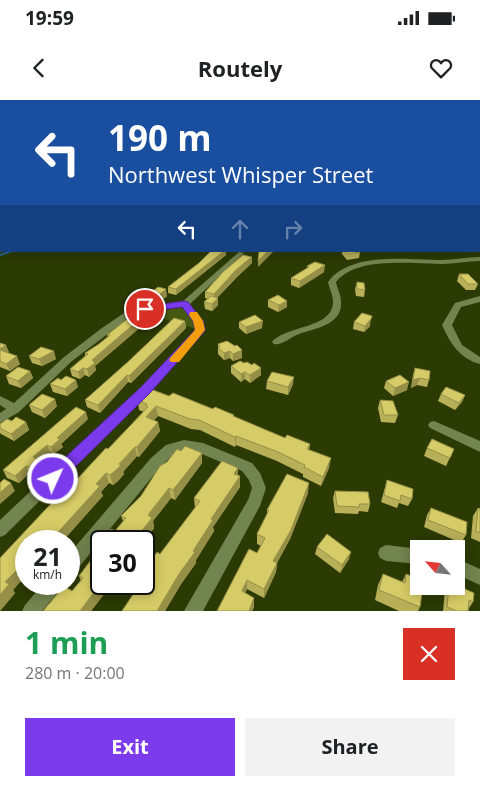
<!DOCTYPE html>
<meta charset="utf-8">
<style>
:root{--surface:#fff;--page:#f2f2f2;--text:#202124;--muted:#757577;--accent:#7c3aed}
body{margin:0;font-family:"Open Sans",sans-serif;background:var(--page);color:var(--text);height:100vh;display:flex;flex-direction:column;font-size:19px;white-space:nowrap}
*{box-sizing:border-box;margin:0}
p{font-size:16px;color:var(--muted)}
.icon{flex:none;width:28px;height:28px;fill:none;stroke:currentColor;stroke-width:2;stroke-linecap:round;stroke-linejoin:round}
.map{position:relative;height:511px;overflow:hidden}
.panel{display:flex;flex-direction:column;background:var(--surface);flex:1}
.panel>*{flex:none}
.top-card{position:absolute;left:0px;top:0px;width:480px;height:152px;box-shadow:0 2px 12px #0003;background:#1a4fa0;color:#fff;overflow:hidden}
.needle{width:32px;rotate:297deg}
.buttons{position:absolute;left:410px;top:440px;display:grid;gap:10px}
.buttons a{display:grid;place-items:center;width:55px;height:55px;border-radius:0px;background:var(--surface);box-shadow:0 2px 12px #0003;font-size:25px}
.speed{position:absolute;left:15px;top:430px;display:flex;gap:10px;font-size:25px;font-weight:700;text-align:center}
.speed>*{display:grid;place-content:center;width:65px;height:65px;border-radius:50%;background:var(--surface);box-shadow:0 2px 12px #0003;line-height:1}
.speed small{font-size:12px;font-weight:400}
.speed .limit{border:2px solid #111;border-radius:8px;background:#fff;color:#111}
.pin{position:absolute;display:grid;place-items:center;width:42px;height:42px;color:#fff;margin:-21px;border:2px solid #fff;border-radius:50%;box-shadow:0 1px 5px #0007}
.me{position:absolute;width:55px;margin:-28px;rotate:46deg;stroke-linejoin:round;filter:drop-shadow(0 0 4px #0008)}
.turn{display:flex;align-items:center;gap:18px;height:105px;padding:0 25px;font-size:22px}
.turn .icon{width:65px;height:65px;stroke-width:2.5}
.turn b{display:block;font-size:35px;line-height:42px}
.lanes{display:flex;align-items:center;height:48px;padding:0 25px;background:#0003;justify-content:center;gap:25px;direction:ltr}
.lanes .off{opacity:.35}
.round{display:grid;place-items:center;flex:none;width:52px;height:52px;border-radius:0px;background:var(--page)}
.head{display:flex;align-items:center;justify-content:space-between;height:85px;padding:0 25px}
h1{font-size:30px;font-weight:700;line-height:38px;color:#1e9e55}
.primary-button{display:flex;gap:10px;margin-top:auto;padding:10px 25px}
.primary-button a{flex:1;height:58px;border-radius:0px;background:var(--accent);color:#fff;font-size:20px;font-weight:700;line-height:58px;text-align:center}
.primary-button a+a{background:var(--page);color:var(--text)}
.status{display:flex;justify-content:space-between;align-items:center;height:35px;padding:0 25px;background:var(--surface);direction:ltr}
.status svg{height:14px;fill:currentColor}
header{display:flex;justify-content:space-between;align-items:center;height:65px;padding:0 25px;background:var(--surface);font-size:22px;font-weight:700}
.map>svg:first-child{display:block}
</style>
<div class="status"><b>19:59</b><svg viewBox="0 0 49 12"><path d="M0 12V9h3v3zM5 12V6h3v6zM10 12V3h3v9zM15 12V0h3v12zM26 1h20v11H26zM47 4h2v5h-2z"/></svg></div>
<header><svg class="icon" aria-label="back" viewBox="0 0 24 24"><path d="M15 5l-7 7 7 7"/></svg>Routely<svg class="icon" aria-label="heart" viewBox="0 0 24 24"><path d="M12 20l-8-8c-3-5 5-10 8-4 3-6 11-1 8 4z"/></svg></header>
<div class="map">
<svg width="480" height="511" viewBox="0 0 480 511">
<rect width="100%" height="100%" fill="#2c3a03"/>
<!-- green -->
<path fill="#465912" d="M180 208C190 212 194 218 196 229L144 213Z"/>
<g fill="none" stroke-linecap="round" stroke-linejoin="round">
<!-- stream -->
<path stroke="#246493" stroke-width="2" d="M0 155 12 151"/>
<!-- minor -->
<path fill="#72844f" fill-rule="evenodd" d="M479 84H480V88L479 87Z
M479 123H480V127H479Z
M239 152 244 153 190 204 202 221 205 230 203 232 149 293 5 435 0 437V420L141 287 195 230 194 221 183 207 146 211 130 217 72 261 19 312 0 323V313L6 309 0 305V296L14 303 64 257 102 228 124 213 142 207 182 202Z
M480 157V161C467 161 454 164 441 164 411 164 357 156 336 182 337 188 341 195 341 201 343 225 315 228 299 234 290 237 282 246 274 244L272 242C287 225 334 229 333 201 333 195 329 188 328 182 351 151 407 160 441 160 454 160 467 157 480 157Z
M480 196V202L461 207 452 225 462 245 480 257V264C460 259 450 243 442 225L455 203Z
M434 321 480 341V352L430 328 428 325 430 322Z
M184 340 203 343 252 363 260 373 266 388 260 406 203 511H184L248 400 252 388 249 380 242 371 197 352 184 350 175 353 161 366 75 472 69 474V454L151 358 166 345Z
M386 445 420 449H419V464L386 461 380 458 378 453 380 448Z
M456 458 480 469V485L456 474Z
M43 484H62L60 490 42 511H22L25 505Z"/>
<!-- major -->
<path fill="#a78177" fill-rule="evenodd" d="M0 122H1V126H0Z"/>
<!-- highway -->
<path fill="#ca7f92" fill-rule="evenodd" d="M480 104V110H479V105Z"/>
</g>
<!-- wall -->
<path fill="#b8af59" d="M211 151H226V155L176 195 168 193V187L199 163Z
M342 151H359L360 152 359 158 347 160 342 154Z
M252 163 238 176 217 198 218 205 212 211 205 209 204 202 208 199 205 198V192Z
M307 166 324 172 299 188 291 185V178L307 168Z
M459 174 478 184 475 190H466L457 181Z
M357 182 365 190 364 197 356 196 355 189Z
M149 194 167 196 159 203 150 201Z
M268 200 287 201V207L278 212 268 207Z
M149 212 151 221 145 226 143 225 95 266 96 270 89 277 85 275 80 279 72 276 70 269 85 256V253L99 244 108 237 107 235Z
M185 221 186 228 131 283 128 282 100 313 87 307 85 300Z
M239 222 262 228 246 234 239 228Z
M354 222 370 226 364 232 353 229Z
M0 243 9 252 8 253 20 264 10 271 0 267Z
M218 244 242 250V258L233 261 230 258 224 260 218 254Z
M29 256 56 259 42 266 32 263Z
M231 266 261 275 250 283 245 279 241 282 231 273Z
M415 268 429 280 427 287 417 285 411 288 413 275Z
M30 271 33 278 21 288 9 284 6 276Z
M267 281 293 284 288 295 266 289Z
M386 281 407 290 393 296 384 288Z
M50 284 78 287 67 296 53 292Z
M441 294 465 295 462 302 455 310 438 301Z
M169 296 213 309 285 338 310 344 309 350 329 368 321 386 303 377V374L277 361 236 345 235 347 200 330 191 329 158 316 154 320 158 322 160 331 139 357 137 356 123 372 124 374 118 381 113 385 109 383 101 392 103 396 26 441V475L13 490 15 493 0 511V458L108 349 144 312 139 310 138 300Z
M380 300 398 315 395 323 381 322 378 308Z
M29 305 57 306 45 318 32 312Z
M88 319 61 344 63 347 54 354 50 352 39 363 41 367 33 375 29 373 19 383 7 378 3 370Z
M12 321 26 322 29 330 14 341 1 334 0 333V324Z
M427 348 454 349 446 366 424 356Z
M181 351 202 353V363L175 400 171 398 153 421 154 428 91 511H43L72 491 81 481 79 476 92 459 90 454 115 431 123 421 121 416 141 396 167 362Z
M238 376H240V387L213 427 214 431 196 460V463L181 484 165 511H122L140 485V484H144L160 454 195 408 194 398Z
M387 380 412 399 408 406 399 403 397 408 381 402Z
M335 391 370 404 368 412 359 411 358 414 335 413 333 398Z
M308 393 290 439 277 463 276 472 264 498 247 489 245 493 254 507 252 511H217L257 453 261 446 257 444V434L267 415V410Z
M431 408 466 435 461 443 424 427 427 415Z
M478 408 480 409V442L471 438 473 416Z
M317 447 349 459 340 473 315 454Z
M383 474 402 482 406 474 420 507 418 511H399L375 500 378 485Z
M448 486H456L473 502 469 508 468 511H443L445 490Z"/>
<!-- shaded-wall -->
<path fill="#968f48" d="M224 151H226V155L176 195V189Z
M268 151 273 152 258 167V161Z
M252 157V163L238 176 214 201V194L237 169Z
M325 165 324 172 299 188 300 181Z
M166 189 167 196 159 203 158 196Z
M218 198V205L212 211V204Z
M287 201V207L278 212 279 205Z
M149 212 151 221 145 226 144 219Z
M141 218 143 225 95 266 96 270 89 277 87 269 92 260Z
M371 219 370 226 364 232 365 226Z
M185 221 186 228 131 283 129 276Z
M263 221 262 228 246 234V227Z
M6 245 9 252 2 257 0 252V249Z
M242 250V258L233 261V254Z
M54 251 56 259 42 266 39 259Z
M230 251V258L224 260V253Z
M17 256 20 264 10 271 6 264Z
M83 268 85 275 80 279 78 272Z
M261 268V275L250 283V275Z
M30 271 33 278 21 288 18 281Z
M245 272V279L241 282V274Z
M127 275 128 282 100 313 98 305Z
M294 277 293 284 288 295V287Z
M420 278 417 285 411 288 413 280Z
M76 280 78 287 67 296 65 289Z
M409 282 407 290 393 296 395 288Z
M465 295 462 302 455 310 459 303Z
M55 299 57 306 45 318 42 310Z
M156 306 158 316 148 326 146 317Z
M86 312 88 319 61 344 63 347 54 354 51 347 57 338Z
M26 322 29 330 14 341 11 334Z
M158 322 160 331 139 357 137 347Z
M236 336V345L235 347V337Z
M47 345 50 352 39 363 41 367 33 375 29 367 33 357Z
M135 347 137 356 123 372 124 374 118 381 113 385 110 375Z
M202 353V363L175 400 173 390Z
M331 358 329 368 321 386 323 377Z
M26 366 29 373 19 383 15 376Z
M238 368V378L240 376V387L213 427 214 431 196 460V463L181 484 165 511H157L193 451Z
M106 373 109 383 101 392 103 396 63 441H50L96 384Z
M11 383 15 391 0 404V393Z
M309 383 308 393 290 439 272 471 273 461Z
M169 388 171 398 153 421 154 428 144 442 134 441 148 415Z
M351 452 349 459 340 473 342 465Z
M277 463 276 472 264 498V489Z
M22 465 26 473V475L13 490 15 493 0 511V495L5 482Z
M247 480V489L241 501 242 491Z
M101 483 112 484 91 511H80Z
M254 498V507L252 511H249Z"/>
<!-- building -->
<path fill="#d6cc67" stroke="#968f48" d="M0 92 1 93V101H0Z
M211 151H224L176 189 168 187 199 163Z
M259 151H268L258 161Z
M346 151H359L360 152 348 154Z
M243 155 252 157 237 169 214 194 205 192 223 172Z
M315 162 325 165 300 181 291 178 309 167 307 166Z
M459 174H468L478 184H468Z
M357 182 364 183 365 190 357 189Z
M158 187 166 189 158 196 149 194Z
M278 195 287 201 279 205 268 200Z
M211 196 218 198 212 204 204 202Z
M142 210 149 212 147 214H150L144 219 141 218 92 260 95 263 87 269 83 268 78 272 70 269 88 254 85 253 99 244 110 235H107L126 220Z
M362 213 372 216 371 219 365 226 354 222Z
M255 215 263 221 246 227 239 222Z
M174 218 185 221 129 276 127 275 98 305 85 300 130 260Z
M227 241 235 246 237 245 242 250 233 254 230 251 224 253 218 247 220 246 218 244Z
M0 243 6 245 0 249Z
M41 247 54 251 39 259 29 256Z
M0 250 17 256 6 264 0 261Z
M240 261 244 263 247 262 252 265 254 263 261 268 250 275 245 272 241 274 231 266Z
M18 267 30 271 18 281 6 276Z
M415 268 430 271 429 280 420 278 413 280Z
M272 272 294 277 288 287 267 281Z
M400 275 409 282 395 288 386 281Z
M66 276 76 280 65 289 50 284 58 278 61 280Z
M446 287 465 295 459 303 441 294Z
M153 290 169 296 173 293 213 309 215 307 234 315 233 316 285 338 287 335 310 344 307 349 331 358 323 377 304 367 305 365 278 352 236 336 235 337 199 320 190 319 156 306 146 317 158 322 137 347H135L119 364 121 365 115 371 110 375 106 373 96 384 100 386 50 441H26V468L22 465 5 482 9 484 0 495V458L45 410 65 389 67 390 106 348 108 349 148 307 146 306 147 304 138 300Z
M42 294 55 299 42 310 29 305Z
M380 300 393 301 398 315H384Z
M76 307 86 312 57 338 60 339 51 347 47 345 33 357 37 359 29 367 26 366 15 376 3 370Z
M16 317 26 322 11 334 0 328V324L7 319 12 321Z
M432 339 454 349 450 358 427 348Z
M185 346 202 353 173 390 169 388 148 415 152 418 134 441H101V483L80 511H43L64 486 72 491 83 478 79 476 94 456 90 454 111 429 115 431 126 418 121 416 141 396 160 366 167 362 177 349 181 351Z
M222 361 238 368 234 374 240 376 211 419 213 420 193 451 195 452 179 474 157 511H122L140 484H144V471L157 452 160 454 200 401 194 398Z
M287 374 309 383 291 430 273 461 277 463 264 489 247 480 242 491 254 498 249 511H217L249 449 257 453 265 438 257 434 269 410H267Z
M4 379 11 383 0 393V383Z
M387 380 413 389 412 399 401 395 400 401 384 395Z
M335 391 368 392 370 404H359L360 407 337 406Z
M431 408 467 422 466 435 428 420Z
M478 408 480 409V433L476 431Z
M327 434 351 452 342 465 317 447Z
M383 474 405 483 406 474 419 479V486H423L420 507 379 490Z
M456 485 474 493 473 502 469 500 468 511H457L447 507 449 486H456Z"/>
<!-- sky -->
<linearGradient id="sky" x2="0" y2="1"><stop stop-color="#182002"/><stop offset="0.54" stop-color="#455539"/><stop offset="1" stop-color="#455539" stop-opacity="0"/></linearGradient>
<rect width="480" height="155" fill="url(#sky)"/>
<!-- route -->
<path fill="#7c3aed" stroke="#51269a" d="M184 201 188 202 203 221 205 230 204 232 150 293 58 384 53 386 47 384 45 379 47 374 141 287 195 230 193 221 182 207 145 212 142 211V207Z"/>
<!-- slow -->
<path fill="#f59e0b" d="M190 212H197L203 221 205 230 179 262H171L169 260 171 257 195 230 193 221 189 215Z"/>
</svg>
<div class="buttons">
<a><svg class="needle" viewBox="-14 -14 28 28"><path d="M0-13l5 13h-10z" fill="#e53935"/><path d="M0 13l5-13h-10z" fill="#757577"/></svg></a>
</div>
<div class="speed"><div>21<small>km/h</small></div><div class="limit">30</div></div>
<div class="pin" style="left:145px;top:209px;background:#d93025"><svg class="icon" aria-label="arrive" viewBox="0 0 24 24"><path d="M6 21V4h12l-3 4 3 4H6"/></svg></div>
<svg class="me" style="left:53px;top:379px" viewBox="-20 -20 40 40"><circle r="17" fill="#7c3aed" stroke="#fff" stroke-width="3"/><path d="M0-11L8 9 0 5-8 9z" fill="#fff"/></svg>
<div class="top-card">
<div class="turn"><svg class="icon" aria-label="left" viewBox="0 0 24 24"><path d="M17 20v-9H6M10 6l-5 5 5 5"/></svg><div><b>190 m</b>Northwest Whisper Street</div></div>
<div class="lanes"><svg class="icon" aria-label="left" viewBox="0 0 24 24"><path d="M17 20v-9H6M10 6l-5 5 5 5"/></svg><svg class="icon off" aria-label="ahead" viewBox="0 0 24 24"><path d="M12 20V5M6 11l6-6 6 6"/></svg><svg class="icon off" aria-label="right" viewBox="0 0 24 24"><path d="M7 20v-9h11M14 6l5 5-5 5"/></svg></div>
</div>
</div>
<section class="panel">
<div class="head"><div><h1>1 min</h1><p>280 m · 20:00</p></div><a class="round" style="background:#d93025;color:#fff"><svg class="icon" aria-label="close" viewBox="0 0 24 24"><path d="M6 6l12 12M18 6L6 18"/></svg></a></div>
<div class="primary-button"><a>Exit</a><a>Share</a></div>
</section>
